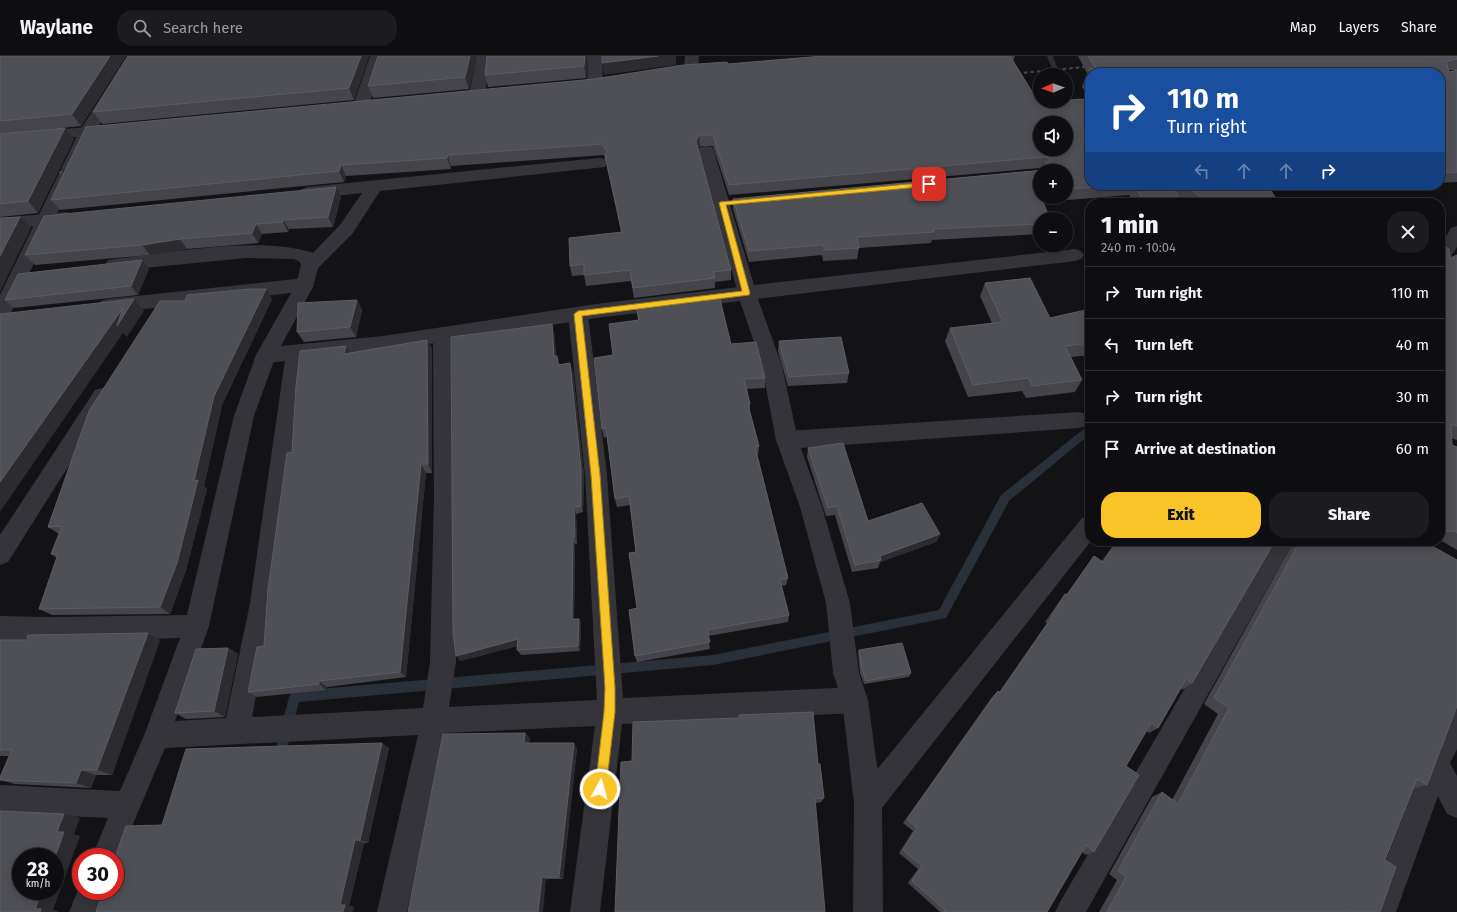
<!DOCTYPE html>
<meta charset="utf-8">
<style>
:root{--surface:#0e0e10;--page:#1c1c1e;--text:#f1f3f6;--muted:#9b9c9f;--line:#2e2e30;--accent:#f8c427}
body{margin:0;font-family:"Fira Sans",sans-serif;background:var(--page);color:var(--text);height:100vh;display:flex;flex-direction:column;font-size:15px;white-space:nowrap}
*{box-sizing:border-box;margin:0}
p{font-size:13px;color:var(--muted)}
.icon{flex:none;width:22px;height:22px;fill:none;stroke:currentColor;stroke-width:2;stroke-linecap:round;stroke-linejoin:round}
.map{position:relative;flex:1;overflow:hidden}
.details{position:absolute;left:1085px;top:142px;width:360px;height:348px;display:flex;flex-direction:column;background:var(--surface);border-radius:16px;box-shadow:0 2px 10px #0003,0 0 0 1px var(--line)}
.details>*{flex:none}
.banner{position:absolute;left:1085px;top:12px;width:360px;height:122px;border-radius:16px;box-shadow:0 2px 10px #0003,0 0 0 1px var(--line);background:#1a4fa0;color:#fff;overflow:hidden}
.needle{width:26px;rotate:268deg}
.controls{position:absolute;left:1033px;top:12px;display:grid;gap:8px}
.controls a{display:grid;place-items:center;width:40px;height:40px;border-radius:50%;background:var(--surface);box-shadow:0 2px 10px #0003,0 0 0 1px var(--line);font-size:20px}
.speed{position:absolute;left:12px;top:792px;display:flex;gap:8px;font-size:20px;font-weight:700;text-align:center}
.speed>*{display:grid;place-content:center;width:52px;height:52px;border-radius:50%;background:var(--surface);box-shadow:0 2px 10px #0003,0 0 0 1px var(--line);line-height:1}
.speed small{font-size:10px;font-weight:400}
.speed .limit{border:6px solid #d22;background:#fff;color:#111}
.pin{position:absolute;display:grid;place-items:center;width:34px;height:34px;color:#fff;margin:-17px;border-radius:8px;box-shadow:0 2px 6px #0006}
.me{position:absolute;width:44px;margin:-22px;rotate:7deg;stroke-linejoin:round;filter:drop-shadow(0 0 3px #0008)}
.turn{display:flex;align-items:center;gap:14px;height:84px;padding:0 16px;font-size:18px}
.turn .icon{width:52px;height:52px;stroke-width:2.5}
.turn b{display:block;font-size:28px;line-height:34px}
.lanes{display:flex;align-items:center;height:38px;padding:0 16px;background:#0003;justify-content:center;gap:20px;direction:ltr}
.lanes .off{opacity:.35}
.round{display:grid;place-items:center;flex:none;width:42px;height:42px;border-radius:16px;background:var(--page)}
.head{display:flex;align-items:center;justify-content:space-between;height:68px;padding:0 16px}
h1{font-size:24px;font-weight:800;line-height:30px}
.button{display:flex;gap:8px;margin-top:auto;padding:8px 16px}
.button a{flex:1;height:46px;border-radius:16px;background:var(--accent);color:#111;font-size:16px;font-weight:800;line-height:46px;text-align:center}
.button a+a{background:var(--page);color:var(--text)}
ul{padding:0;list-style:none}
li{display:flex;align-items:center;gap:12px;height:52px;padding:0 16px;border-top:1px solid var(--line)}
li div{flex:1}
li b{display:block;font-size:15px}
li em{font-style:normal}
header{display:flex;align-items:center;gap:24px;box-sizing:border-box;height:56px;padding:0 20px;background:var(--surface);border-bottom:1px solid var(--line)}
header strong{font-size:19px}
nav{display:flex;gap:22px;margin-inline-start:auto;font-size:14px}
.search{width:280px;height:36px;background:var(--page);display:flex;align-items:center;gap:10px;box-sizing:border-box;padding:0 14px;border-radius:16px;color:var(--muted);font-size:15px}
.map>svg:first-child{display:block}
</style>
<header>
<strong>Waylane</strong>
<div class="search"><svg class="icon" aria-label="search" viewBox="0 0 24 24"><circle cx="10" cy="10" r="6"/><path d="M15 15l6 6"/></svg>Search here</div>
<nav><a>Map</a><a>Layers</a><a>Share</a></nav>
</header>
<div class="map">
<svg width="1457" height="856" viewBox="0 0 1457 856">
<rect width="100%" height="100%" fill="#131315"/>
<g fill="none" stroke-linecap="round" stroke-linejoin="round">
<!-- stream -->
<path fill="#293039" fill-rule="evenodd" d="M1047 0H1053L1060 19H1054Z
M1090 128V129H1097L1106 147H1098L1089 129Z
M1090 368V378L1009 445 946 562 713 609 299 646 283 708 279 710 275 708 273 704 289 641 291 637 295 635 713 599 939 554 1001 439Z"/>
<!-- minor -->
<path fill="#34343a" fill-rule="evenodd" d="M370 0H384L369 50 366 53H356L353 50Z
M477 0H491L485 38 482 41H472L469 38Z
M588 0H602L603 27 600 30H590L587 27Z
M685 0H699L698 13 696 16H686L684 13Z
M109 69 115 71 117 74 115 77 0 89V79Z
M706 90 712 91 714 95 754 229 1075 193 1081 195 1084 199 1081 203 1075 205 747 244 740 242 738 237 698 95 700 91Z
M599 102 605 103 607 107 605 111 380 135 353 177 318 212 312 234 305 236 298 234 296 229 301 209 300 206 294 203 246 202 114 215 108 214 105 209 108 204 114 203C171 197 259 179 313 197L340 169 362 137 308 143 302 141 300 137 302 133 308 131Z
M66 156 72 158 75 162 72 166 0 174V162Z
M1457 170V191L1446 209 1440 211V190L1451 172Z
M578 251 585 253 588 258 607 419 623 642 855 631 864 635 868 644 864 653 855 657 622 668 600 856H570L595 670 444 677 407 856H377L418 679 165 692 115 811V801H92L108 762 0 757V729L120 735 145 677 180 582 50 585 0 584V560L50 561 187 559 234 360 256 299 259 294 266 291 273 294 276 299 254 360 209 570 175 665 226 662 250 547 286 297 289 292 296 289 303 292 306 297 274 547 252 661 423 652 430 606 434 442 433 280 436 275 443 273 450 275 453 280 456 442V606L449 651 597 644 585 419 568 258 571 253Z
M102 332 109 334 112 340 109 346 8 506 0 509V479L95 334Z
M1079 356 1086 358 1089 364 1086 370 1079 372 787 393 779 390 776 384 779 378 787 375Z
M1090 459 1091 485 878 757 868 761 858 757 854 747 858 737 1082 462Z
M1271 485H1294L1086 856H1055L1060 846Z
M1457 652V693L1450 707 1457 720V762L1447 758 1438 740 1396 856H1366L1423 708 1448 656Z
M81 827V835H107L99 856H69Z"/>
<!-- tertiary -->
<path fill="#34343a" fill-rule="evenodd" d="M127 0H141L95 76 10 259 7 264 0 266V239L79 76Z
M305 222 312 224 314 229 281 290 383 280 596 248 747 230 754 232 782 310 798 384 822 451 850 547 859 617 868 644 882 747 883 856H853L854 747 842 644 833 617 826 547 800 451 776 384 762 310 740 245 596 262 383 295 266 307 259 304 256 299 291 237 108 257 101 255 99 250 101 245 108 243Z"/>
<!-- rail -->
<path stroke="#494a51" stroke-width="2" stroke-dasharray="3.5 3" stroke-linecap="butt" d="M1011 18 1094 10
M46 118 76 115"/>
</g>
<!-- wall -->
<path fill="#44444a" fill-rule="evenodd" d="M0 0H126L81 70 32 75 74 83 38 157 0 161Z
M369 0 354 44 102 68 93 56Z
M378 0H477L469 33 373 42 368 30Z
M588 0 586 22 488 31 485 19Z
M823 0H1015L1013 5 1039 47 1090 45 1082 31 1087 17 1078 0H1457V126L1440 127V17H1090V129H1267L1279 147H1188L1179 141 1182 147H1133L1129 139 1043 146 1040 163V178L932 184 931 187 859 192 857 203 823 205 822 199 749 206 733 153V143L1043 114V113L1040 112 729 139 713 90H700L698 92 731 214V224L715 226V232L634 242 631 225 586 230 584 219 572 220 570 210 621 176 607 111 605 101 604 99 451 110V113L346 120 344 126 60 154 51 144 594 23 728 8ZM1449 14H1457L1449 16ZM1040 115H1066V141H1040Z
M1341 129H1403L1378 130 1376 133 1345 134Z
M341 141 333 171 289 173 288 176 262 178 258 187 187 193 150 199 35 209 25 199Z
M1440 188 1450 202 1457 199V384L1451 382 1452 389 1457 391V494L1440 484Z
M149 213 138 239 14 252 5 244Z
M985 227 1050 262 1090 253V299L1071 301 1082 324 1075 336 1026 342 1022 335 968 341 945 285 950 272 992 267 980 240Z
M272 243 222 349 204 430 207 433 186 514 170 558 52 559 39 553 57 502 51 498 59 478 48 471 185 245Z
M357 244 362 254 356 281 304 286 297 276Z
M636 249 731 288 765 322V332L747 333 750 348V356L759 390 758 399H757L788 522 786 529 781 530 789 559 788 566 708 580 710 593 637 606 635 600 637 552 636 496 630 449 617 451 615 443 607 381 604 382 602 373 613 299 638 264Z
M554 276 556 300H557L560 309 573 315 584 419 583 456 576 458 577 488H575L574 563H579L581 568 580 595 521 599 517 594 518 590 460 605Z
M427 284 432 293V417H426L406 621 327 631 326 634 257 641 248 636 264 590 292 396 350 297Z
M779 285 849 317 847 327 788 330 778 295Z
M808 392 868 465 940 478 936 486 880 506 878 512 852 516 835 459 826 460 807 401Z
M1116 485H1275L1192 627 1182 634 1181 632 1158 672 1149 677 1146 675 1126 710 1094 796 1086 799 1082 796 1047 856H940L908 827 918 813 899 797 913 775 903 767 992 641 998 635 999 636 1047 567 1045 566 1059 546 1065 538 1066 539 1088 508 1094 500 1102 505Z
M1294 485H1423L1427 729 1413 733 1385 804 1380 856H1099L1117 824 1109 818 1152 741 1162 736 1172 744 1218 658 1204 648Z
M148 577 160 584 112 719H96L91 732 15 728 0 724V721L9 700H0V584H27Z
M228 592 238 598 225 661 186 663 175 657Z
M859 594 911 617 909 621 864 628 860 617 858 597Z
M530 682 529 687 577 692 563 823H546L408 856Z
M382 687 389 692 368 787H364L349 850 354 851 352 856H96L162 769Z
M818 708 824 742 821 746 816 747 615 856Z"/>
<!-- shaded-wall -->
<path fill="#2c2c30" d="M110 0H126L81 70 72 58Z
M361 0H369L354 44 349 32Z
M470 0H477L469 33 465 21Z
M585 0H588L586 22 584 10Z
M658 0H676V9L604 19 602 7Z
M65 72 74 83 38 157 28 145Z
M699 79 700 90 697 95 696 85Z
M448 99 451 110V113L447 102Z
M341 109 346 120 344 126 339 115Z
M336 131 341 141 333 171 328 161Z
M20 161 31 172 0 236V200Z
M283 164 289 173 288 176 283 166Z
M256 168 262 178 258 187 252 177Z
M180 183 187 193 150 199 142 189Z
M142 204 149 213 138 239 131 230Z
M266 233 272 243 222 349 204 430 207 433 186 514 170 558 160 551 194 425 214 340Z
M134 243 144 255 127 281 123 277 0 456V426L123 252Z
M357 244 362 254 356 281 350 271Z
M552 268 554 276 557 308 554 300Z
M427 284 432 293V417L428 408Z
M346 290 352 300 344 298Z
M557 300 560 308V317L558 309Z
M570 307 573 315 584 419 583 456 581 450Z
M421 408 426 417 406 621 400 616Z
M574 451 576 458 577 488 575 481Z
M940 478 936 486 880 506 881 504 880 500Z
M573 481 575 488 574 569 572 563Z
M579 563 581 568 580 595 578 590Z
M148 577 160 584 112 719 97 714Z
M518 583 521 589 460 605 456 600Z
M228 592 238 598 225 661 214 655Z
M319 625 327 631 326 634 319 628Z
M525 677 530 682 528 692 524 687Z
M382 687 389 692 368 787 360 784Z
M574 687 577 692 563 823 559 821Z
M81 714 96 719 91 732 76 727Z
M64 758 80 762 74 778 80 780 53 854 58 855V856H40L35 853 42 835H55V801L57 776Z
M355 784 364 787 349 850 354 851 352 856H343L340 849Z
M542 821 546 823 543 856H538Z"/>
<!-- building -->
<path fill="#4f4f56" stroke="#5c5d65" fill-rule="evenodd" d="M0 0H110L72 58 0 65Z
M128 0H361L349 32 93 56Z
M378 0H470L465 21 368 30Z
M487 0H585L584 10 485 19Z
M602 0H658L602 7Z
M823 0H1010L1039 47 1081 43 1090 45V129H1127L1066 133V115H1040V135H1038L1040 139V141H1041L1050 163H1040V168L933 173 934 176 857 181 859 192 825 194 823 189 749 195 733 143 1044 114 1046 106 1052 104 1045 101 729 129 713 79H699L696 85 731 214 713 216 715 222 633 232 630 214 584 219V208L570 210 569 182 622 176 605 100 607 95 602 88 448 99 447 102 341 109 339 115 51 144 86 71 594 23 683 9 727 6 728 8ZM1040 67H1066V93H1040Z
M1088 0H1457V3L1446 5 1449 16 1457 14V116L1440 117V17H1092L1089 13 1096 12Z
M1087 20H1090V27Z
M65 72 28 145 0 148V78Z
M1135 129H1172L1182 147H1144Z
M1183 129H1267L1279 147H1250L1248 145 1209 147Z
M336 131 328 161 283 164V166L256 168 252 177 180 183 142 189 25 199 44 160Z
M1352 144 1357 147H1350Z
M20 161 0 200V162Z
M1440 188 1449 193 1450 202 1457 199V370L1451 368 1452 389 1457 391V477L1454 475 1440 476Z
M142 204 131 230 5 244 18 218Z
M1030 222 1050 262 1090 253V287L1065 290 1082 324 1032 330 1028 322 973 329 950 272 1003 266 985 227Z
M249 233H266L214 340 194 425 198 424 177 507 160 551 39 553 58 498H51L62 470 48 471 89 355 160 245H185L187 239Z
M719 239 731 288 756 286 765 322 744 323 750 348 748 349 759 390 755 391 788 522 780 524 789 559 707 574 710 586 635 600 629 554 637 552 629 497 636 496 629 440 615 443 606 372 602 373 594 302 613 299 609 268 639 264 636 249Z
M134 243 117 270 123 252 0 426V258Z
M357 244 350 271 297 276 298 247Z
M552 268 554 300H557L558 309 570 307 581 412V450L574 451 575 481H573L572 563H579L578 590 517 594 518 583 456 600 453 576 451 281Z
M841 281 849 317 789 321 779 285Z
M427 284 428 408H421L400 616 319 625V628L248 636 257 591 264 590 268 533 287 397 292 396 296 330 300 295 346 290 344 298Z
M843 387 868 465 922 447 940 478 880 500 881 504 855 509 837 450 828 452 808 392Z
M1118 485H1275L1192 627 1186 623 1158 672 1151 667 1126 710 1139 719 1094 796 1086 789 1047 856H944L945 854 912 825 922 810 903 794 917 772 907 763 998 635 1000 637 1053 560 1052 559 1065 538 1067 539 1094 500 1103 506Z
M1300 485H1423L1457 504V650L1427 729 1417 723 1385 804 1396 811 1380 856H1348L1346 854 1345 856H1107L1126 821 1118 815 1162 736 1178 748 1229 652 1214 642Z
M148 577 97 714H81L76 727 0 724V721L12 694H0V584H27L28 579Z
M902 587 911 617 866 625 862 613 859 594Z
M228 592 214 655 175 657 196 593Z
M813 656 818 708H820L824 742H815L825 856H615L621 706 632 705 633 666 739 662V659Z
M525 677 524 687H574L559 821H542L538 856H408L443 678Z
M382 687 360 784H355L340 849H345L343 856H96L103 835H115V801L126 770 162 769 186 693Z
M0 755 64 758 57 776H64L55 801H21V835H42L35 853H41L40 856H0Z"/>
<!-- route -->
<path fill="#f8c427" stroke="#a17f19" d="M929 126 932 128 931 130 726 149 750 237 749 239 582 260 600 419 615 632V656L606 733 604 737 600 738 596 737 595 733 604 656 605 632 591 419 574 258 578 255 742 235 719 147 720 146Z"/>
</svg>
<div class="controls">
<a><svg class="needle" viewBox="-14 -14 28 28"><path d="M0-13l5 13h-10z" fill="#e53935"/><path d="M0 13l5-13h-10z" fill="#9b9c9f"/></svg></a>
<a><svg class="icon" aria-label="sound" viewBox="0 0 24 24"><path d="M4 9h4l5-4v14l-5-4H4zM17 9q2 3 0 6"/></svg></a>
<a>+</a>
<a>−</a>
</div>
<div class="speed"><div>28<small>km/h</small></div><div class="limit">30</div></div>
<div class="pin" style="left:929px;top:128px;background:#d93025"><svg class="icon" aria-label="arrive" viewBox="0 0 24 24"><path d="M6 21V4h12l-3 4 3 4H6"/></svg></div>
<svg class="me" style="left:600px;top:733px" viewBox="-20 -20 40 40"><circle r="17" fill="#f8c427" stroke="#fff" stroke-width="3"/><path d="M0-11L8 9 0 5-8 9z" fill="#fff"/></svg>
<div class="banner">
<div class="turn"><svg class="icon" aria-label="right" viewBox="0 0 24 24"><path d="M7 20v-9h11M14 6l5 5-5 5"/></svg><div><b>110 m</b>Turn right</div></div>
<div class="lanes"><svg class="icon off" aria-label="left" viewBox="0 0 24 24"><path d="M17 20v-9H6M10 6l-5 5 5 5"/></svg><svg class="icon off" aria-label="ahead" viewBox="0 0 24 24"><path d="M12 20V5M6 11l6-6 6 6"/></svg><svg class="icon off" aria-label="ahead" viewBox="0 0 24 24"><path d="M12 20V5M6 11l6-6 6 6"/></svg><svg class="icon" aria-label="right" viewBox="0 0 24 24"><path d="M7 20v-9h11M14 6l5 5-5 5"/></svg></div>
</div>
<section class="details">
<div class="head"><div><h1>1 min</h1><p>240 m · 10:04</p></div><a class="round"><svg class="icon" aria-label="close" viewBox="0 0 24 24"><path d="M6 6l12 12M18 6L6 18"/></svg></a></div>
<ul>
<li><svg class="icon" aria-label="right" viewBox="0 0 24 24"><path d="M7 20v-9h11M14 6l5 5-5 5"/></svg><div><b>Turn right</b></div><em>110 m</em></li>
<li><svg class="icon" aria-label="left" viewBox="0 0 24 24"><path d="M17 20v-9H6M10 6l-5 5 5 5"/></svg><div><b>Turn left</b></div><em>40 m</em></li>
<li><svg class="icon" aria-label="right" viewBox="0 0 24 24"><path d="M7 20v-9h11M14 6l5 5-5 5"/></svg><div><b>Turn right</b></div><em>30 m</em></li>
<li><svg class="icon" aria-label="arrive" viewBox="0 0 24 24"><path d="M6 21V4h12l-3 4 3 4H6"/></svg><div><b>Arrive at destination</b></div><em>60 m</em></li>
</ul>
<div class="button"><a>Exit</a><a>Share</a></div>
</section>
</div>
